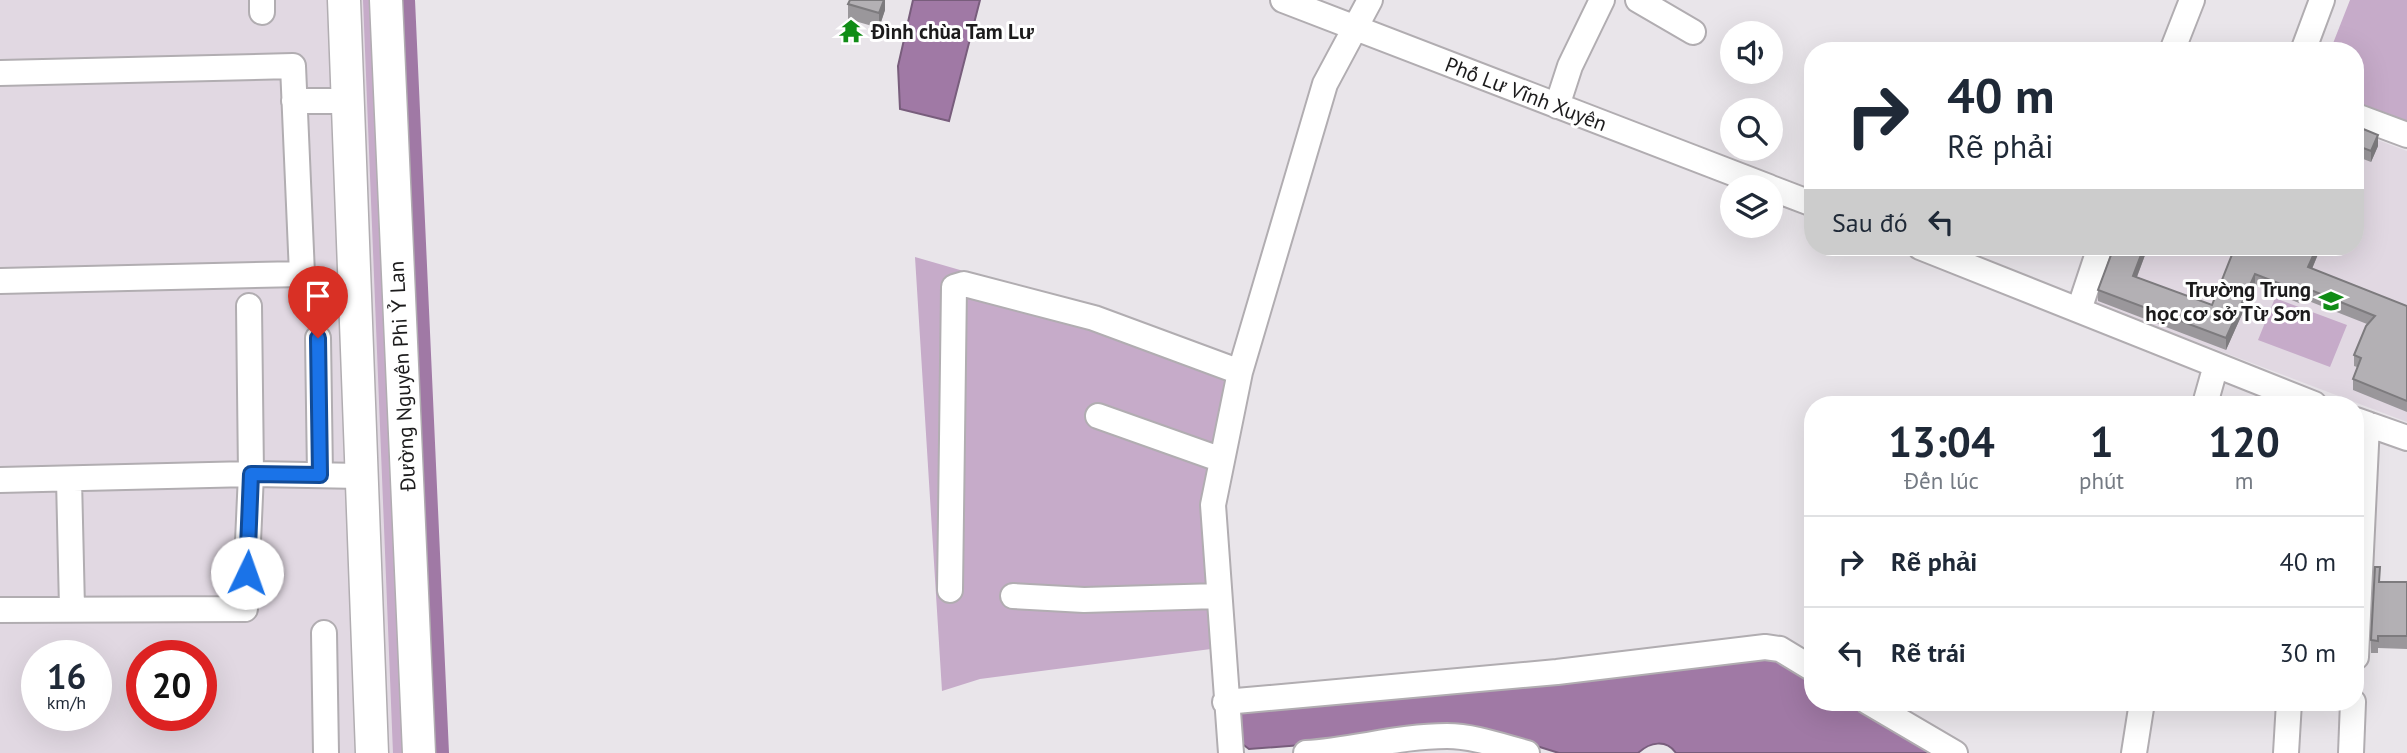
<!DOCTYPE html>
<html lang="vi">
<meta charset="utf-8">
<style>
:root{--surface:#fff;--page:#f6f6f7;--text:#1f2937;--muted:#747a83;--line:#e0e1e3}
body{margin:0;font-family:"PT Sans",sans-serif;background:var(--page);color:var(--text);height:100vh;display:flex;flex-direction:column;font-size:26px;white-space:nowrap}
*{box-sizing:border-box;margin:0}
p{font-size:23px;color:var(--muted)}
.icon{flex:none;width:38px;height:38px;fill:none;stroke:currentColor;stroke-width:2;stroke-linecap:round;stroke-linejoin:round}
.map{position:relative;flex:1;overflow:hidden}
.panel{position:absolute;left:1804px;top:396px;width:560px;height:315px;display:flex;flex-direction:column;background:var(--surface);border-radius:28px;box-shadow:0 7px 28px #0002}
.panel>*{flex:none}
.guide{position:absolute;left:1804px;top:42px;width:560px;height:214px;border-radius:28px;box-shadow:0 7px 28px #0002;background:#fff;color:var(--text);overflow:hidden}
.tools{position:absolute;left:1720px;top:21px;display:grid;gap:14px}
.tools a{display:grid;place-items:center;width:63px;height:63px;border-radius:50%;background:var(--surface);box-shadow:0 7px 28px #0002;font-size:35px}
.speed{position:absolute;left:21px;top:640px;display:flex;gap:14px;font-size:35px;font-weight:700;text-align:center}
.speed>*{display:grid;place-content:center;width:91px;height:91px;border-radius:50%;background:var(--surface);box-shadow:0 7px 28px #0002;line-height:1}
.speed small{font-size:18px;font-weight:400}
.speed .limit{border:10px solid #d22;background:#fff;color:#111}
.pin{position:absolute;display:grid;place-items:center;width:60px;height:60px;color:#fff;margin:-72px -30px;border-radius:50% 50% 50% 0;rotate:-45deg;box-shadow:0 0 7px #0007}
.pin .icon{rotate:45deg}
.me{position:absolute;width:77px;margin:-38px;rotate:3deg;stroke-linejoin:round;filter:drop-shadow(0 0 5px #0008)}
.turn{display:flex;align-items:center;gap:24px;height:147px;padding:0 28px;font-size:32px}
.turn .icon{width:91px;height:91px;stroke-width:2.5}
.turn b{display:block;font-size:49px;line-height:60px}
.then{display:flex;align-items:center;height:66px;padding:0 28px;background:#0003;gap:14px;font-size:26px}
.eta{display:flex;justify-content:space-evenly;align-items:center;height:119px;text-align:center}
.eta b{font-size:42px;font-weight:600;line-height:49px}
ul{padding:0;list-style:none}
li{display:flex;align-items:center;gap:21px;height:91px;padding:0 28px;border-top:2px solid var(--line)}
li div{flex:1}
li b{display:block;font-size:26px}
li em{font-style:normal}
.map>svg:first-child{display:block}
</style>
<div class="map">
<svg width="2407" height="753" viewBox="0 0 2407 753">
<rect width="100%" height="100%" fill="#e9e5ea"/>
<!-- built -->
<path fill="#e1d8e2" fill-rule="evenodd" d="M0 0H399L438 753H0ZM37 656H96V716H37ZM142 656H201V716H142Z
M2356 132 2407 151V422L2091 302 2110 247H2356Z"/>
<!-- green -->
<path fill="#c6abc9" d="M363 0H376L406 753H393Z
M2350 0H2407V122L2356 102V51H2330Z
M915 257 1085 306 1235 359 1204 539 1211 649 980 679 942 691Z
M2275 298 2347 325 2330 367 2258 340Z"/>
<!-- water -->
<path fill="#a079a5" stroke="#785d7c" stroke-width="2" d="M913 0H980L949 121 900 109 898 66Z
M1768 657 1813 681V702H1848L1937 753H1676C1666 739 1650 742 1638 753H1559L1475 727 1451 723 1340 742 1249 749 1241 743 1234 709Z"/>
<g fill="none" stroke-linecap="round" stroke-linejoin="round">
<!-- canal -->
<path stroke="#a079a5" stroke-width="18" d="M406 0 440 753"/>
<!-- minor casing -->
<g stroke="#b1adb1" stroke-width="28">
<path id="minor" d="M262 0V12
M1283 0 1769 187
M1638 0 1693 32
M2172 51 2192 0
M2303 51 2322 0
M0 73 293 66 302 274 0 281
M294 101H347
M1557 106 1570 66 1602 0
M2356 116 2407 135
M1771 188 1813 204
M1920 247 2314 404
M2079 310 2100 247
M318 338 320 475
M2205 404 2216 365
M1098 416 1222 460
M2356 420 2407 438
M69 479 72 608
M0 480 251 474 361 476
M950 590 954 287 964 284 1094 318 1240 372
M1013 596 1084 600 1218 596
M0 610 245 609 251 474 249 306
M324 633 326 753
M2356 657 2367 424
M1225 702 1557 672 1765 647 1780 649 1813 669
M1868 702 1955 753
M1231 753 1213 505 1240 372 1325 84 1370 0
M1306 753C1354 750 1399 736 1447 736 1473 736 1501 746 1527 753
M2134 753 2142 702
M2286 753 2289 702
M2351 753 2353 702"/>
</g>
<!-- major casing -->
<g stroke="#b1adb1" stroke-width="35">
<path id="major" d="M344 0 372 753
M386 0 419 753"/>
</g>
<!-- minor -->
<use href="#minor" stroke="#fff" stroke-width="24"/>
<!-- major -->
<use href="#major" stroke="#fff" stroke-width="32"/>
</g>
<!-- wall -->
<path fill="#9a979b" d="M885 0V10L879 28 848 19V4Z
M2356 126 2378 146 2371 162 2358 157Z
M2148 247 2137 277 2212 305 2235 247H2321L2312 269 2407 306V412L2353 390V379L2357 367 2354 366V355L2367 324 2301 298 2299 303 2255 285 2226 350 2098 301V290Z
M2380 582H2407V649L2378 648V653H2371V640Z"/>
<!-- shaded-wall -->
<path fill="#7d7b7e" d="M884 0H885V10L879 28V13Z
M2378 135V146L2371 162V151Z
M2358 146V157L2356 162V151Z
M2144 247H2148L2133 287V276Z
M2317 247H2321L2308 278V267Z
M2255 274V285L2226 350V338Z
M2301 286V298L2299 303V291Z"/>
<!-- building -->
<path fill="#b3b0b4" stroke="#7d7b7e" stroke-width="2" d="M850 0H884L879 13 848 4Z
M2356 126 2378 135 2371 151 2358 146 2356 151Z
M2114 247H2144L2133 276 2212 305 2235 247H2317L2308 267 2407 306V401L2353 379 2361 358 2354 355 2366 326 2375 316 2301 286 2299 291 2255 274 2226 338 2098 290Z
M2375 567H2380L2379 582H2407V636H2378V641L2371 640Z"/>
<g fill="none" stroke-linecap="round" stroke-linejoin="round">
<!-- route casing -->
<g stroke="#114b97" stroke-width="18">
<path id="route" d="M247 573 251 474 320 475 318 338"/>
</g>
<!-- route -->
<use href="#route" stroke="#1a73e8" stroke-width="12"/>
</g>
<!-- icons -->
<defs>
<g id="temple-bare" transform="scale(1.89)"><path d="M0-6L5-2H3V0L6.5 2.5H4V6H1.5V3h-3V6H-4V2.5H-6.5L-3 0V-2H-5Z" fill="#108c16" stroke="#fff" stroke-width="2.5" paint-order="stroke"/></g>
<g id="school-bare" transform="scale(1.89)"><path d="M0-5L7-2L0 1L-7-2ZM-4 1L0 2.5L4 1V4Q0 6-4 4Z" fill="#108c16" stroke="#fff" stroke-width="2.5" paint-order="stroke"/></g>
</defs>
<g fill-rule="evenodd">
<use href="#temple-bare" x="851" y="31"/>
<use href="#school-bare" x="2331" y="301"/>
</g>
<g text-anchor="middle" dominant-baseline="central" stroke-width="6" stroke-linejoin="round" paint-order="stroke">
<!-- poi labels -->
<g font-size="21" font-weight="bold" fill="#1c1b1c" stroke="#fff" text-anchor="start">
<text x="871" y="31">Đình chùa Tam Lư</text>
<text x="2311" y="289" text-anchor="end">Trường Trung<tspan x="2311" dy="24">học cơ sở Từ Sơn</tspan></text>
</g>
<!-- street labels -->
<g font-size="21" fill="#1c1b1c" stroke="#fff">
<text transform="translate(1526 94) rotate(21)">Phố Lư Vĩnh Xuyên</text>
<text transform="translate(402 376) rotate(-93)">Đường Nguyên Phi Ỷ Lan</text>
</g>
</g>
</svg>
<div class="tools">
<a><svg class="icon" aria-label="sound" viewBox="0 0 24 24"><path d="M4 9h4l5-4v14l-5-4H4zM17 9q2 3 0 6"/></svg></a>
<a><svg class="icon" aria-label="search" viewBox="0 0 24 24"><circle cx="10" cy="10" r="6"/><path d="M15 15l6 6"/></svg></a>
<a><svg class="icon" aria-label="layers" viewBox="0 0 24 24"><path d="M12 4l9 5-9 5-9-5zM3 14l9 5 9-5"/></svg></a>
</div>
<div class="speed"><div>16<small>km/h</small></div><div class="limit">20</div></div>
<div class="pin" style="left:318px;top:338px;background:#d93025"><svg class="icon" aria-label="arrive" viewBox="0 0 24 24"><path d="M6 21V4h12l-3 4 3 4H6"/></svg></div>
<svg class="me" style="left:247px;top:573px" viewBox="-20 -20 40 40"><circle r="19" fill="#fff"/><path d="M0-13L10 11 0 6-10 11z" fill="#1a73e8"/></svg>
<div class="guide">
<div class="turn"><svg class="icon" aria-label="right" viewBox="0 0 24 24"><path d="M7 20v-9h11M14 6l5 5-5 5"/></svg><div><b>40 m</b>Rẽ phải</div></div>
<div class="then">Sau đó<svg class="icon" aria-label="left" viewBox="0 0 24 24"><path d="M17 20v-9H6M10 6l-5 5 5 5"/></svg></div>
</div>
<section class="panel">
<div class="eta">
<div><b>13:04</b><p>Đến lúc</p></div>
<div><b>1</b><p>phút</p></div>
<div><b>120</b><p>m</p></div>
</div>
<ul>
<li><svg class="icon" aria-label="right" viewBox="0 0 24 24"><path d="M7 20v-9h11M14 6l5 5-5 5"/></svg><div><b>Rẽ phải</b></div><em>40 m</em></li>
<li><svg class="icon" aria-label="left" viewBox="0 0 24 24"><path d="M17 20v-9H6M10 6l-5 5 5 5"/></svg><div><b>Rẽ trái</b></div><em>30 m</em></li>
</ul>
</section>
</div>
